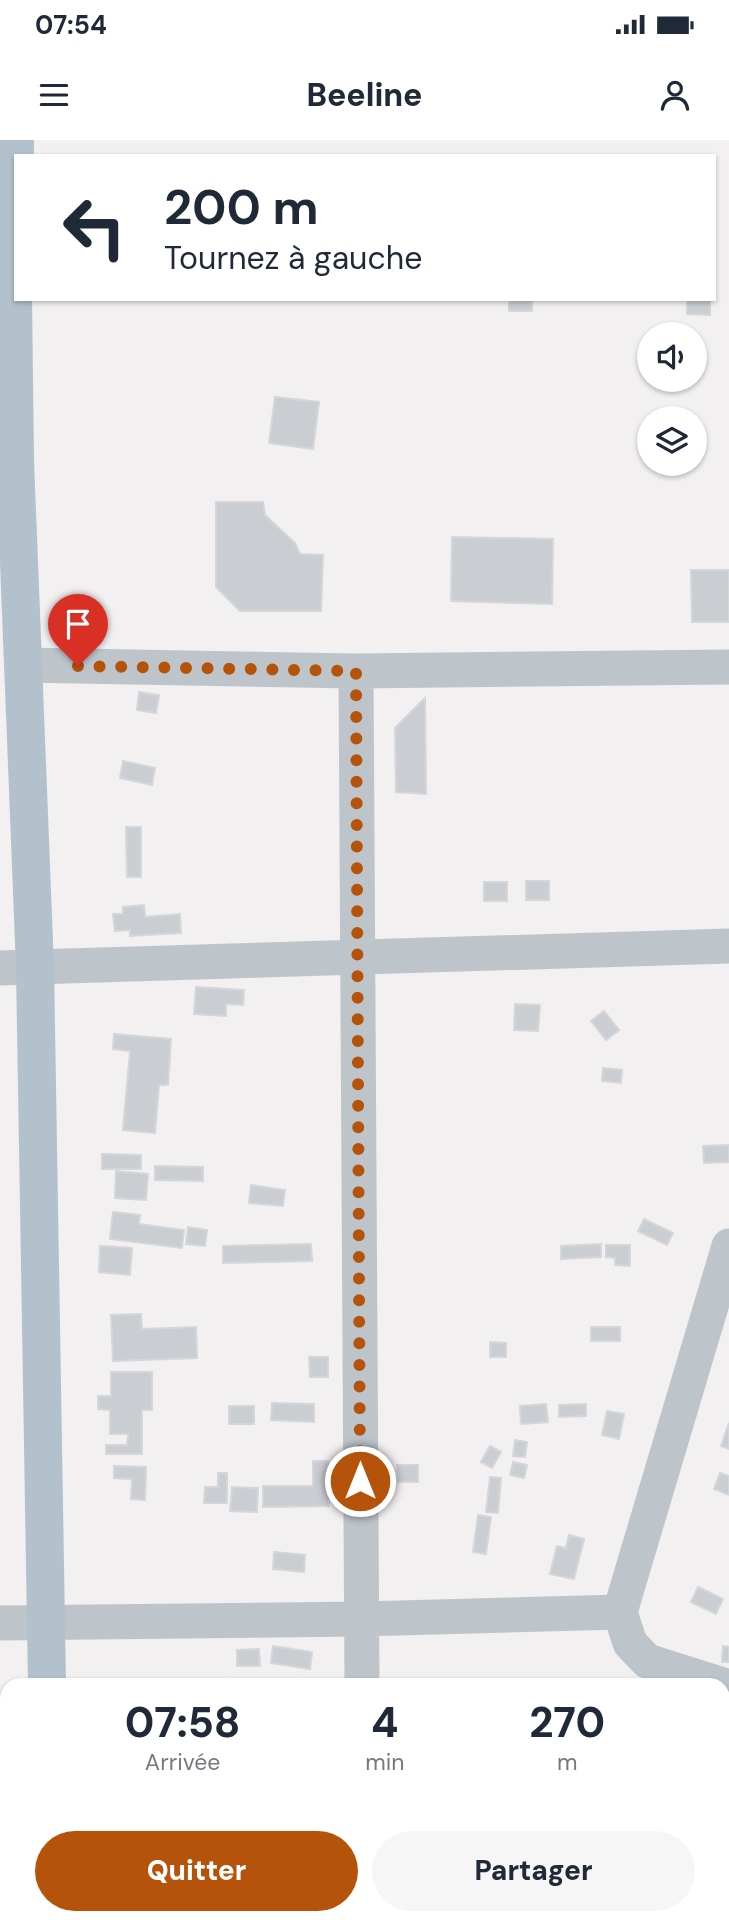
<!DOCTYPE html>
<html lang="fr">
<meta charset="utf-8">
<style>
:root{--surface:#fff;--page:#f6f6f7;--text:#1f2937;--muted:#747a83;--accent:#b45309}
body{margin:0;font-family:"DM Sans",sans-serif;background:var(--page);color:var(--text);height:100vh;display:flex;flex-direction:column;font-size:26px;white-space:nowrap}
*{box-sizing:border-box;margin:0}
p{font-size:23px;color:var(--muted)}
.icon{flex:none;width:38px;height:38px;fill:none;stroke:currentColor;stroke-width:2;stroke-linecap:round;stroke-linejoin:round}
.map{position:relative;flex:1;overflow:hidden}
.drawer{position:absolute;left:0px;top:1538px;width:730px;height:247px;display:flex;flex-direction:column;background:var(--surface);border-radius:21px 21px 0 0;box-shadow:0 2px 5px #0004}
.drawer>*{flex:none}
.hud{position:absolute;left:14px;top:14px;width:702px;height:147px;border-radius:0px;box-shadow:0 2px 5px #0004;background:#fff;color:var(--text);overflow:hidden}
.tools{position:absolute;left:637px;top:182px;display:grid;gap:14px}
.tools a{display:grid;place-items:center;width:70px;height:70px;border-radius:50%;background:var(--surface);box-shadow:0 2px 5px #0004;font-size:35px}
.pin{position:absolute;display:grid;place-items:center;width:60px;height:60px;color:#fff;margin:-72px -30px;border-radius:50% 50% 50% 0;rotate:-45deg;box-shadow:0 0 7px #0007}
.pin .icon{rotate:45deg}
.me{position:absolute;width:77px;margin:-38px;rotate:0deg;stroke-linejoin:round;filter:drop-shadow(0 0 5px #0008)}
.turn{display:flex;align-items:center;gap:24px;height:147px;padding:0 35px;font-size:32px}
.turn .icon{width:91px;height:91px;stroke-width:2.5}
.turn b{display:block;font-size:49px;line-height:60px}
.eta{display:flex;justify-content:space-evenly;align-items:center;height:119px;text-align:center}
.eta b{font-size:42px;font-weight:800;line-height:49px}
.cta{display:flex;gap:14px;margin-top:auto;padding:14px 35px}
.cta a{flex:1;height:80px;border-radius:42px;background:var(--accent);color:#fff;font-size:28px;font-weight:800;line-height:80px;text-align:center}
.cta a+a{background:var(--page);color:var(--text)}
.status{display:flex;justify-content:space-between;align-items:center;height:49px;padding:0 35px;background:var(--surface);direction:ltr}
.status svg{height:19px;fill:currentColor}
header{display:flex;justify-content:space-between;align-items:center;height:91px;padding:0 35px;background:var(--surface);font-size:32px;font-weight:800}
.map>svg:first-child{display:block}
</style>
<div class="status"><b>07:54</b><svg viewBox="0 0 49 12"><path d="M0 12V9h3v3zM5 12V6h3v6zM10 12V3h3v9zM15 12V0h3v12zM26 1h20v11H26zM47 4h2v5h-2z"/></svg></div>
<header><svg class="icon" aria-label="menu" viewBox="0 0 24 24"><path d="M4 6h16M4 12h16M4 18h16"/></svg>Beeline<svg class="icon" aria-label="person" viewBox="0 0 24 24"><circle cx="12" cy="8" r="4"/><path d="M4 21q1-7 8-7t8 7"/></svg></header>
<div class="map">
<svg width="729" height="1784" viewBox="0 0 729 1784">
<rect width="100%" height="100%" fill="#f2f0f0"/>
<!-- building -->
<path fill="#cacdd2" stroke="#d4d6da" stroke-width="2" d="M509 159H532V171H509Z
M687 159H710V175L687 174Z
M275 257 319 262 313 309 269 303Z
M216 362H263L265 375 295 403 300 414 323 415 321 471H240L216 447Z
M452 397 553 399 552 464 451 461Z
M691 430H729V482H692Z
M139 552 159 555 156 573 137 570Z
M425 558 426 654 396 652 395 588Z
M123 621 155 628 152 645 120 638Z
M126 687H141V737H127Z
M526 741H549V760H526Z
M484 742H507V761H484Z
M144 765 145 777 180 774 181 793 130 796V790L115 791 113 774H123V767Z
M196 847 244 850 243 865 226 864V876L194 874Z
M515 864 540 865 538 891 514 890Z
M604 871 619 890 606 900 591 881Z
M114 894 171 899 168 945H159L155 993 123 990 130 911 113 909Z
M603 928 622 930 621 943 602 941Z
M729 1005V1022L704 1023 703 1006Z
M102 1014 141 1015V1029H102Z
M155 1026 203 1027V1041L155 1040Z
M116 1031 148 1034 146 1060 115 1058Z
M251 1045 285 1050 283 1066 249 1063Z
M113 1072 140 1075 139 1084 184 1090 182 1108 110 1099Z
M644 1079 673 1093 667 1105 638 1091Z
M188 1087 207 1090 205 1106 186 1104Z
M311 1104 312 1121 223 1123V1106Z
M601 1104V1117L561 1119V1106Z
M606 1105H630V1126L615 1125V1118L606 1117Z
M100 1106 132 1108 130 1135 99 1132Z
M141 1174 142 1189 196 1187 197 1218 113 1221 111 1175Z
M591 1187H620V1201H591Z
M490 1202 506 1203V1217H490Z
M309 1217H328V1237H310Z
M111 1232H152V1270H142V1314H106V1305H127L128 1294H110V1270L98 1269V1256H111Z
M272 1263 314 1264V1282L271 1280Z
M546 1264 548 1282 521 1284 520 1266Z
M586 1264V1276L559 1277V1265Z
M229 1266H254V1284H229Z
M607 1271 624 1274 619 1299 602 1295Z
M729 1283V1309L721 1306Z
M515 1300 527 1302 525 1317 513 1316Z
M490 1306 501 1312 492 1328 481 1322Z
M313 1321H328L329 1366 263 1367V1346H313Z
M513 1322 527 1325 524 1338 510 1335Z
M397 1325H418V1342H398Z
M114 1326 146 1327 145 1360 131 1359 132 1339 114 1338Z
M218 1333H227V1363H204L205 1347H218Z
M720 1333 729 1336V1355L714 1349Z
M490 1337 501 1338 498 1373 486 1372Z
M232 1347 258 1348 257 1372 230 1371Z
M478 1375 491 1377 486 1414 473 1412Z
M569 1395 584 1399 574 1439 550 1434 557 1406 566 1408Z
M274 1412 305 1415 304 1432 273 1429Z
M698 1447 723 1459 716 1474 691 1462Z
M273 1506 312 1512 310 1529 271 1523Z
M723 1506 729 1507V1522H722Z
M259 1509 260 1526H237V1510Z
M723 1593 729 1595V1622L723 1648Z
M141 1778H168V1784H141Z
M538 1778 556 1779 586 1778V1784H537Z
M594 1778H617V1784H593Z
M670 1778 693 1782 692 1784H669Z"/>
<g fill="none" stroke-linecap="round" stroke-linejoin="round">
<!-- minor -->
<path stroke="#bdc5cb" stroke-width="35" d="M23 525 356 531 729 527
M356 531 362 1545
M0 828 729 806
M0 1483 361 1479 620 1472
M723 1545 647 1521 630 1503 620 1472 729 1106
M0 1757 7 1758
M364 1778V1784"/>
<!-- major -->
<path stroke="#b2c1cb" stroke-width="38" d="M15 0 13 158 15 321 35 827 47 1545
M53 1778 54 1784"/>
</g>
<g fill="none" stroke-linecap="round" stroke-linejoin="round">
<!-- route -->
<path stroke="#b45309" stroke-width="12" stroke-dasharray="0 21.6" d="M78 526 356 531 360 1341"/>
</g>
</svg>
<div class="tools">
<a><svg class="icon" aria-label="sound" viewBox="0 0 24 24"><path d="M4 9h4l5-4v14l-5-4H4zM17 9q2 3 0 6"/></svg></a>
<a><svg class="icon" aria-label="layers" viewBox="0 0 24 24"><path d="M12 4l9 5-9 5-9-5zM3 14l9 5 9-5"/></svg></a>
</div>
<div class="pin" style="left:78px;top:526px;background:#d93025"><svg class="icon" aria-label="arrive" viewBox="0 0 24 24"><path d="M6 21V4h12l-3 4 3 4H6"/></svg></div>
<svg class="me" style="left:360px;top:1341px" viewBox="-20 -20 40 40"><circle r="17" fill="#b45309" stroke="#fff" stroke-width="3"/><path d="M0-11L8 9 0 5-8 9z" fill="#fff"/></svg>
<div class="hud">
<div class="turn"><svg class="icon" aria-label="left" viewBox="0 0 24 24"><path d="M17 20v-9H6M10 6l-5 5 5 5"/></svg><div><b>200 m</b>Tournez à gauche</div></div>
</div>
<section class="drawer">
<div class="eta">
<div><b>07:58</b><p>Arrivée</p></div>
<div><b>4</b><p>min</p></div>
<div><b>270</b><p>m</p></div>
</div>
<div class="cta"><a>Quitter</a><a>Partager</a></div>
</section>
</div>
